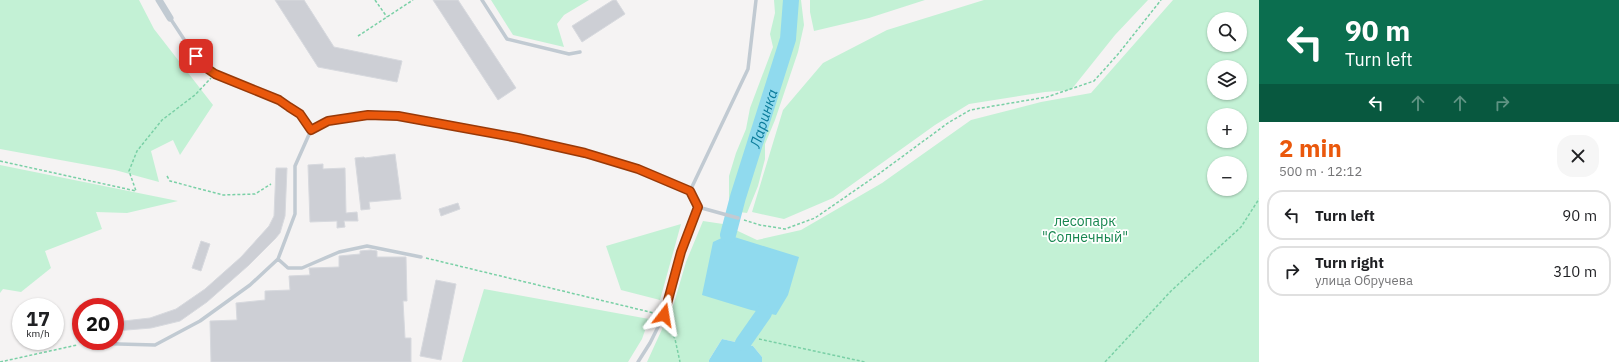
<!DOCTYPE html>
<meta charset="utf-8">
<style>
:root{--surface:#fff;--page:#f6f6f6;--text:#202124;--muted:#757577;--line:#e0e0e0;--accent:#ea580c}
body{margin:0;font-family:"IBM Plex Sans",sans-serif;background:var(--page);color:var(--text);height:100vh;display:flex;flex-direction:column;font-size:15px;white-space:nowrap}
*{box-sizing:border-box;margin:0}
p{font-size:13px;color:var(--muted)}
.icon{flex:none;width:22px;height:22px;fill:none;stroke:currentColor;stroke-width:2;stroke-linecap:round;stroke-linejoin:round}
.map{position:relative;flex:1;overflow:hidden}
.side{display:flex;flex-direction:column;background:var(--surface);width:360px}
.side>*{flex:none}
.banner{background:#0b6e4f;color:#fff;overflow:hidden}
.controls{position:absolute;left:1207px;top:12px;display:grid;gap:8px}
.controls a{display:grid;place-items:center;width:40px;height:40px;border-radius:50%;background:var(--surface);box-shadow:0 1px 3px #0004;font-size:20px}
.speed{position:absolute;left:12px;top:298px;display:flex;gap:8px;font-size:20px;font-weight:700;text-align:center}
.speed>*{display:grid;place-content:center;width:52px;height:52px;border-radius:50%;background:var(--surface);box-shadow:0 1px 3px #0004;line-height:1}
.speed small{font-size:10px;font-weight:400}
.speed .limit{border:6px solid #d22;background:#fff;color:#111}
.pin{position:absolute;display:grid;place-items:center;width:34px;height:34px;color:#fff;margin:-17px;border-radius:8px;box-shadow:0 2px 6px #0006}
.me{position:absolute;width:44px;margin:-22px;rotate:14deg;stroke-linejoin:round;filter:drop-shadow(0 0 3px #0008)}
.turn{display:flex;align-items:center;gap:14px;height:84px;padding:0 20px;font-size:18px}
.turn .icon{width:52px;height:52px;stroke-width:2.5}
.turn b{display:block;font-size:28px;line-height:34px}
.lanes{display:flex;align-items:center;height:38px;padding:0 20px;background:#0003;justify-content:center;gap:20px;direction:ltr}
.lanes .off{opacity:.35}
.round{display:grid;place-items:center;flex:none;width:42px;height:42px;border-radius:16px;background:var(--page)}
.overview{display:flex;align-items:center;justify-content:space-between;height:68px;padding:0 20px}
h1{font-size:24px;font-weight:700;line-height:30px;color:var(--accent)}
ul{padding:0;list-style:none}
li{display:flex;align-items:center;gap:12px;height:50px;margin:0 8px 6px;padding:0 12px;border:2px solid var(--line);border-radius:16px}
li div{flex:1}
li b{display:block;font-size:15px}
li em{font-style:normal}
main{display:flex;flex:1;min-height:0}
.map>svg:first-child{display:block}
</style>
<main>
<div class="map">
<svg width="1259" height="362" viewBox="0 0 1259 362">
<rect width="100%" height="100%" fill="#f5f3f3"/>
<!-- green -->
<path fill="#c3f1d5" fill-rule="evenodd" d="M0 0H139L154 29 213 105 180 155 173 140 151 151 159 182 115 170 0 149Z
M491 0H589L564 15 557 24 564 47 513 35Z
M774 0H801L804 25 798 52 775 120 765 144V159L758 186 747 213 732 211 729 206V176L736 153 746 129 750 108 773 47 770 34 775 13Z
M810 0H925L869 18 814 31 810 12Z
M984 0H1148L1115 35 1071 90 1045 92 969 104 935 125 833 198 784 219 752 212 783 110 823 63 887 30Z
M1173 0H1259V362H762V357L753 346 722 339 709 360V362H647L674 303 686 262 703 221 723 224 757 240 801 230 882 183 971 120 1041 102 1091 93ZM1214 19H1240V45H1214ZM1214 67H1240V93H1214ZM1214 115H1240V141H1214ZM1214 163H1240V189H1214Z
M0 165 178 201 127 213 96 212 102 229 45 251 51 268 21 292 3 289 0 293Z
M681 224 660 300 621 290 606 246Z
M484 289 649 319 642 339 628 362H462Z"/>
<!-- water -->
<path fill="#90daee" d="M728 235 799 257 788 295 776 315 751 310 702 295 713 242Z
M722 339 753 346 762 357V362H709V360Z"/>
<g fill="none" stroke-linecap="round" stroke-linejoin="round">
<!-- river -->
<g stroke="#90daee" stroke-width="16">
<path id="s1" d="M728 235 738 197 788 39 791 0"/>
<path d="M743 343 764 313"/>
</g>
</g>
<!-- building -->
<path fill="#cdcfd5" stroke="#d7d9de" d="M275 0H304L334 47 402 61 397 82 318 67Z
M433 0H458L516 88 498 100Z
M613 0H616L625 14 582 42 572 26Z
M395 154 401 199 369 202 370 209 361 210 355 158 364 157 365 158Z
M323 164V169L345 168 346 213 357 212 358 221H344L345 227 337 228V221L310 222 308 165Z
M276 168H287L285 216 280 233 275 239 249 265 207 302 180 321 151 328 115 331V322L150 318 176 309 205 289 241 257 269 226 274 216Z
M458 203 460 209 441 216 439 209Z
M201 241 210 244 201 271 192 268Z
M371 250 377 251V257H406L407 301H403L405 338H411V362H211L210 321 237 320 236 303 265 300V291L290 290 289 276 310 275 309 268H311L339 267V256L360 254V251Z
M436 280 456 284 441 360 420 356Z"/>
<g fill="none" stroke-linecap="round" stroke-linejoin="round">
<!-- path -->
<path stroke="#7ad0a6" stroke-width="1.5" stroke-dasharray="3 2" stroke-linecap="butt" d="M375 0 387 17
M358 36 413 0
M0 161 136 191 129 171 137 151 162 120 195 95 211 78
M167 176 170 181 223 195 255 194 271 184
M744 220 760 225 785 229 815 218 880 173 948 123 970 110 1047 97 1094 81 1119 53 1161 0
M426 258 658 314
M667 322 675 339 680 362
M759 339 865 362
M0 362 77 345
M1105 362 1171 291 1241 227 1259 199"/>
<!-- service -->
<path stroke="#c1cad2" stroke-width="3.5" d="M482 0 507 39 569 54 580 52
M170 18 195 56 205 67 215 74 279 100 300 113 311 130
M311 130 328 121 368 115 397 116 518 138 585 153 638 169 690 191 698 207 681 252 664 315 650 343 638 362
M690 191 748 69 756 0
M698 207 738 218
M278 259 288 268H302L339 252 367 246 421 257
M83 343 155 345 200 321 250 285 278 259 295 214V166L311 130"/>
<!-- minor -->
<path stroke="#c1cad2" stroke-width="7" d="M159 0 170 18"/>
</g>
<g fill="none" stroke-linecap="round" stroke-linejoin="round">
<!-- route casing -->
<g stroke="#983908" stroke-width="10">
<path id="route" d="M196 56 205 67 215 74 279 100 289 107 300 114 311 130 328 121 368 115 398 116 518 138 585 153 638 169 690 191 698 207 681 252 664 315"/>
</g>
<!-- route -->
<use href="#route" stroke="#ea580c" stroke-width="7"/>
</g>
<g text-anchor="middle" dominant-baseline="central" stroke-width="3.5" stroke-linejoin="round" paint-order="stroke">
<!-- park labels -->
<g font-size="14" fill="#17864f" stroke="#fff">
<text x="1085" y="221">лесопарк<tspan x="1085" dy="16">"Солнечный"</tspan></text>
</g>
<!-- water labels -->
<g font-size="15" font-style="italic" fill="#0c7c9b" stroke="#fff">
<text stroke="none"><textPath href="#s1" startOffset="122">Ларинка</textPath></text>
</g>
</g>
</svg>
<div class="controls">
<a><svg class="icon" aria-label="search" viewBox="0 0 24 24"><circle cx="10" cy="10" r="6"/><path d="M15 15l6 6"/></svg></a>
<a><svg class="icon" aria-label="layers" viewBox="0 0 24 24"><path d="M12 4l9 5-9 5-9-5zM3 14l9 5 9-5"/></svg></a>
<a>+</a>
<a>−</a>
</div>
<div class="speed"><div>17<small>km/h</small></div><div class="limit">20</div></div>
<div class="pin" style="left:196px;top:56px;background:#d93025"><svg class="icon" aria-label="arrive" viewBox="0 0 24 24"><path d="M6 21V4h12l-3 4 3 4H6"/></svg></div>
<svg class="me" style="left:664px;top:315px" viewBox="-20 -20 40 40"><path d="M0-17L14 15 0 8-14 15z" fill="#ea580c" stroke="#fff" stroke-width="4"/></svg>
</div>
<section class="side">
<div class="banner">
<div class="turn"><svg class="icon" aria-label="left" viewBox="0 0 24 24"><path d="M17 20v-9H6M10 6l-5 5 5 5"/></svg><div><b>90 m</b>Turn left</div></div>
<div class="lanes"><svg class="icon" aria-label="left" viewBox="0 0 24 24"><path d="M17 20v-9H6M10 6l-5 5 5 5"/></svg><svg class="icon off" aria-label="ahead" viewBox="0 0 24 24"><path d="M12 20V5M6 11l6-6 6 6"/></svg><svg class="icon off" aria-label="ahead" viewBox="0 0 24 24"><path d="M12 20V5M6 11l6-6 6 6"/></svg><svg class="icon off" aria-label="right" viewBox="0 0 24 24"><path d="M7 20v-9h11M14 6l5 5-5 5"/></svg></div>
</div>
<div class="overview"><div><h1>2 min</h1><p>500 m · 12:12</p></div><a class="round"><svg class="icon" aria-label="close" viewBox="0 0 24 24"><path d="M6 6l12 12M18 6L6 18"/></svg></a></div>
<ul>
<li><svg class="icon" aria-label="left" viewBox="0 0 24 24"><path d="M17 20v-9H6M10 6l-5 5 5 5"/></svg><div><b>Turn left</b></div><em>90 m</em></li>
<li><svg class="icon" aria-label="right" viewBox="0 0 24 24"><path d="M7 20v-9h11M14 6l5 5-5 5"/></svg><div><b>Turn right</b><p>улица Обручева</p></div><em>310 m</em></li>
</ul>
</section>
</main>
